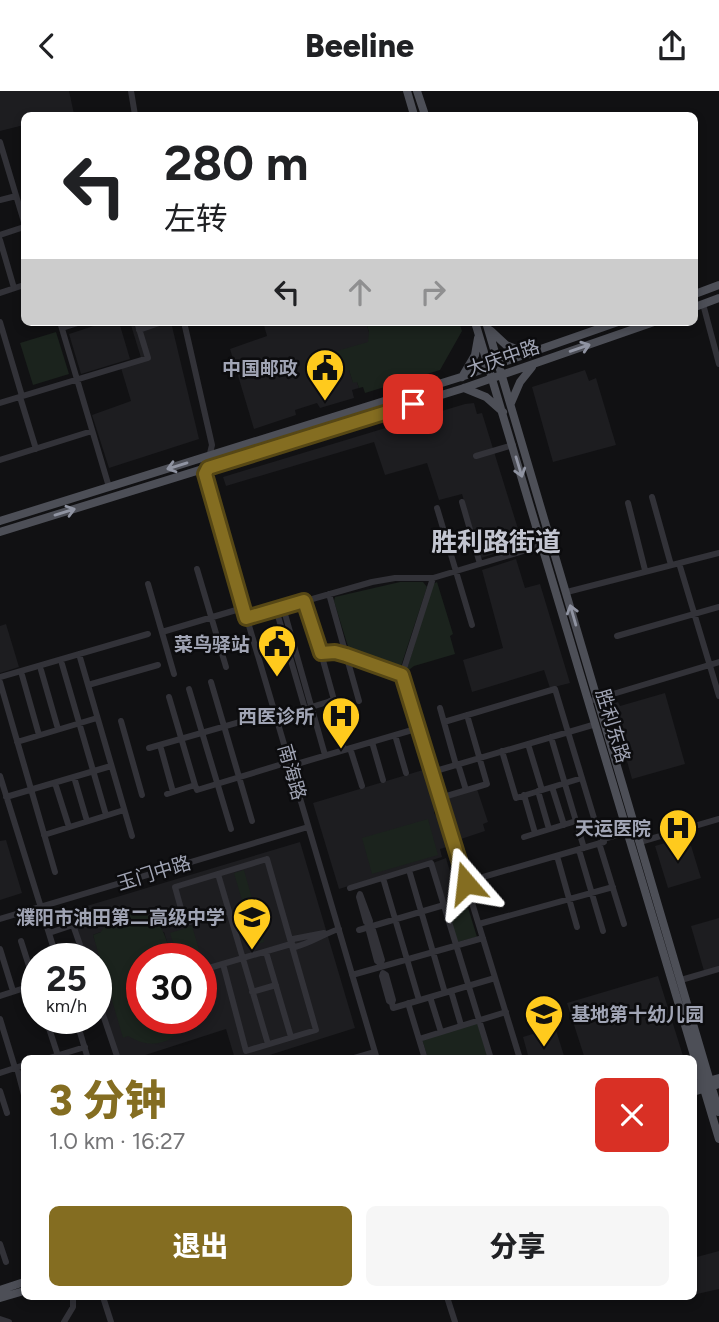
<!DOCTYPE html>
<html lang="zh">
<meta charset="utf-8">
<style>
:root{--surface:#fff;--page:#f6f6f6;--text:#202124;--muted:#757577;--accent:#846d21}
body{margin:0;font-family:Figtree,"Noto Sans SC",sans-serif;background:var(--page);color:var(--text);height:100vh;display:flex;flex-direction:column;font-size:26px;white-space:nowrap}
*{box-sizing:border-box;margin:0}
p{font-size:23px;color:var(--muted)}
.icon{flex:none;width:38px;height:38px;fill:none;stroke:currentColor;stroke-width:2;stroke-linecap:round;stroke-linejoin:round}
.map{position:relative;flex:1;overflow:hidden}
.details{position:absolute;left:21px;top:964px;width:676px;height:245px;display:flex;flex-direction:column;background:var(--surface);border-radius:10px;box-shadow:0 4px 10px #0003}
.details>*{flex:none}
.banner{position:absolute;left:21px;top:21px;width:677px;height:214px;border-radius:10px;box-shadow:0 4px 10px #0003;background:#fff;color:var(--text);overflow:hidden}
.speed{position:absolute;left:21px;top:852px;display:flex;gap:14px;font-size:35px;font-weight:700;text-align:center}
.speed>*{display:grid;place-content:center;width:91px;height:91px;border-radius:50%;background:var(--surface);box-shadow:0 4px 10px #0003;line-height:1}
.speed small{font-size:18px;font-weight:400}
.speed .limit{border:10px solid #d22;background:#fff;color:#111}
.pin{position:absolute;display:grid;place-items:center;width:60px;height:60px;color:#fff;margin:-30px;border-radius:14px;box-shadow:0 4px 10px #0006}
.me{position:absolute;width:77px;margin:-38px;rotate:343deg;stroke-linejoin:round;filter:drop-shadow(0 0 5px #0008)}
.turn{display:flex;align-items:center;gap:24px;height:147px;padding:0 28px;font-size:32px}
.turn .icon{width:91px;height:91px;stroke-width:2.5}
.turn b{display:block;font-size:49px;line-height:60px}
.lanes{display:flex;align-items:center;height:66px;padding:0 28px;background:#0003;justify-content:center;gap:35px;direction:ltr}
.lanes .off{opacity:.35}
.round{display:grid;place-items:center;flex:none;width:74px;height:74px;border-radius:10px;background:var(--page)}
.headline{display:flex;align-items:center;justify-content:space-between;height:119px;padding:0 28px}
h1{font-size:42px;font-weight:800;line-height:52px;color:var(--accent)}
.cta{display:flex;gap:14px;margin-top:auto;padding:14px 28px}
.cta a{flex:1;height:80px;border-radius:10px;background:var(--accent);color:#fff;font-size:28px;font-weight:800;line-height:80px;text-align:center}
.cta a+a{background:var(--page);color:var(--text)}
header{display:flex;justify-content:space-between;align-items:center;height:91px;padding:0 28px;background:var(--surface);font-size:32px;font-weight:800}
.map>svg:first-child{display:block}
</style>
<header><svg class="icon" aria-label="back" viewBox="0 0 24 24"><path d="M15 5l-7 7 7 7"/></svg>Beeline<svg class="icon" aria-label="share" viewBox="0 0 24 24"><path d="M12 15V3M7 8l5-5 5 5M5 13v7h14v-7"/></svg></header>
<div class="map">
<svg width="719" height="1231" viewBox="0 0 719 1231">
<rect width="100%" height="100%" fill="#111113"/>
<!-- built -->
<path fill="#1d1d20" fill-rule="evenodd" d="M0 0H69L74 23 24 24V34L0 40Z
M106 231H119L130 268 81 283 69 243Z
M130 231H171L199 348 109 377 92 324 131 310 121 277 142 270Z
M263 231H366L369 241V251L349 279 353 291H357L359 297 352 299 354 307 320 317 317 312 295 319 296 324 254 338 230 258 267 245Z
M585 279 589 290 596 287 616 354 553 371 532 296Z
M474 312 477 323 482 322 523 454 481 467 462 403 439 409 427 372 385 384 374 351 226 395 223 386 465 313Z
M516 468 525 497 540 493 570 592 550 597 544 579 472 601 463 569 503 557 482 479Z
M6 533 19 576 0 582V535Z
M665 602 685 673 632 688 611 613 618 611 620 615Z
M423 679 434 715V722L439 729 447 756 440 758 442 766 339 798 313 712Z
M477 698 488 731 483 733 485 740 461 748 449 707Z
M688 745 701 787 668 797 655 755Z
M6 749 22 802 0 809V750Z
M300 751 355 937 257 968H235L226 938 133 968H120L96 897V868H86L70 820ZM101 841H164L172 868H201V928H186L184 933 128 945 93 844Z
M446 767 458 807 445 811 433 772Z
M719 827V876L704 880 691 835Z
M658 885 684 968H585L567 912Z
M555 936 565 968H529L523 946Z
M719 1160V1198L697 1203 693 1188V1167Z"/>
<!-- green -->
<path fill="#1b231d" d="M366 231H459L462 240 440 279 365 302 363 296 359 297 357 291 353 292 349 279 330 285 323 264 368 251 369 241Z
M56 241 69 283 33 294 20 252Z
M400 491H423L427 496 401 575 397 577 350 562 334 510 335 506Z
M437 491 453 543 450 545 455 563 414 575 406 581 433 493Z
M428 728 438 764 372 783 362 747Z
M244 779 264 851 255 854 234 782Z
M465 807 477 846 457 851 445 813Z
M129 819C161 824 164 839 172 868H142V928H186C176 954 150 959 128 945L123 947 93 844 101 841C107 829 116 824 129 819Z
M192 835 204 875 201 876V868H178L170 842Z
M477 931 488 966 428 968 422 948Z"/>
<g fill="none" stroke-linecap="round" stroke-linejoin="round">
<!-- minor -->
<path stroke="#323238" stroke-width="6" d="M131 0 135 24
M0 51 24 131
M0 109 16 105
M0 144 24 136
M0 149 14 197
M0 202 24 194
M703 213 719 273
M0 231 22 305
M60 231 109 396
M184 231 212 354 205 383 206 389 377 968
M62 237 81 231
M139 239 162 231
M20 306 36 358
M0 312 148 267 137 231
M476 365 513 354
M0 369 92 340
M652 406 671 474
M462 411 480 473
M628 412 645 479
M437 417 472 534
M679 472 719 605
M197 478 226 576
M433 487 402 584 520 968
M148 493 174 583
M567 501 719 462
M329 503 359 610
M304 510 321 562 335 561 346 563 402 584
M283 516 325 664
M276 518 305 618 334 609 321 562
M246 527 372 491 395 487H433L543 454
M162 541 243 517
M617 545 719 516
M79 563 132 745
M62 573 106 724
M41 579 58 638
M22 584 39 644
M0 586 148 543
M0 591 55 781
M211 591 252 730
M88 594 158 574
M189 598 231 738
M169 606 195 694
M593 609 719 571
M330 610 344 658
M440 617 456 674
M121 630 142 704
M444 631 555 598 594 727
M395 644 406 682
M551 646 584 757
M17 651 97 627
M372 651 383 689
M528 653 542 699
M160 654 173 701
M149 657 275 621
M350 657 362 695
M502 660 516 707 582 687
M458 673 466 699
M290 675 419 637
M432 681 596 633
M0 685 57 868
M74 686 87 730
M55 692 69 736
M552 696 564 734
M538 700 549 738
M167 703 195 694 197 699 289 671
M524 704 535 742
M6 706 111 675
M440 707 487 693 467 624
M44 744 124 719
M524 746 576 730
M640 751 719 728
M599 752 624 833
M579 759 603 840
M557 765 577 836
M409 779 445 902
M218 783 268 953
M383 787 419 909
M466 791 604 751 603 748 628 741
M350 797 431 772 491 968
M360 803 370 830 369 833 366 831 359 806Z
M0 828 308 736
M479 833 613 796
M370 837 373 839 382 869 380 872 377 870 369 840Z
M359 839 444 814
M49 842 73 834 85 868
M21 850 37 900
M291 853 293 848 324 842
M0 858 13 900
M266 861 291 946
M223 873 246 960 316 939 267 768 175 796 185 832 228 820
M209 877 291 853 295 856C311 852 323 843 339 838
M383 882 386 884 393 909 392 912 389 910 382 885Z
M352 884 483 847
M681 889 719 878
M451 900 461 934
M252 901 276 894
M96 903 118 968
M0 905 37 893
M430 906 441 941
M392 912 393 917 495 887
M408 912 425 968
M0 928 15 977
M46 928 59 968
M76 928 88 968
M419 948 506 921
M46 968 85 956
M351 968 375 961
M17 977 24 1004
M0 982 24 974
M0 1000 7 1022
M0 1153 6 1171
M103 1206 111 1231
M447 1206 455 1231
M0 1228 9 1231
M64 1231 73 1216V1206"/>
<!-- major -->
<path stroke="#4d4f57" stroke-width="8" d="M407 0 414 24
M417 0 425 24
M695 203 719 194
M695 216 719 207
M475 231 719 1048
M486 231 719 1021
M491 240 506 254 529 263
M462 286 475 264 478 247
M464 297 486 306 503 321
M511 312 520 291 532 276
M0 430 461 286 618 231
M0 441 464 297 654 231
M693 994 719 987
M693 1001 719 993
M0 1199 24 1191
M0 1207 24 1200"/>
</g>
<!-- one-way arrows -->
<defs><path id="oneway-shaft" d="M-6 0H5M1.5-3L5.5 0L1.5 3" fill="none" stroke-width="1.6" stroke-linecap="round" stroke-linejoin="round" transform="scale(1.75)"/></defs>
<g stroke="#9094a2">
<use href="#oneway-shaft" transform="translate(580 257) rotate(-19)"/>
<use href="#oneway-shaft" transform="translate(177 375) rotate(163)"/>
<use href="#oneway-shaft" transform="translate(519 376) rotate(73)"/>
<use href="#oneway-shaft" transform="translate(65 421) rotate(-17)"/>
<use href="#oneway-shaft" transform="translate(573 524) rotate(-106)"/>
</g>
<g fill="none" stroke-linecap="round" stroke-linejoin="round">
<!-- route casing -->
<g stroke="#564715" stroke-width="18">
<path id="route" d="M413 313 208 377 205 383 246 527 304 510 321 562 335 561 346 564 402 584 466 792"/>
</g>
<!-- route -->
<use href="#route" stroke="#846d21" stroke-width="12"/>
</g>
<!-- icons -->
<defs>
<g id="civic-pin" transform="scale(2.0125)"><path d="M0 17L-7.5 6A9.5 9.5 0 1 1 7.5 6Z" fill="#ffca1d" stroke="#0c0c0e"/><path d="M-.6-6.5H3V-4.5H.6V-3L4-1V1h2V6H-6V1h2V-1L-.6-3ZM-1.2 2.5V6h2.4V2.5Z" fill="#111"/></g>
<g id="hospital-pin" transform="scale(2.0125)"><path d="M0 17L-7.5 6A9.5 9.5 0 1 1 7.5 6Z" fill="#ffca1d" stroke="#0c0c0e"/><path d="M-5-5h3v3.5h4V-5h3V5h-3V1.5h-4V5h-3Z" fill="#111"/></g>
<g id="school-pin" transform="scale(2.0125)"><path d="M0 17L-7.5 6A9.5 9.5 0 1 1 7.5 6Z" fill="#ffca1d" stroke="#0c0c0e"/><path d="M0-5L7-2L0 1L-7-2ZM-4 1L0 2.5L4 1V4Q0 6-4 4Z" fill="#111"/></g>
</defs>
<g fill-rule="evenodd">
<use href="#civic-pin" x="325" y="277"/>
<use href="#civic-pin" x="277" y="553"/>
<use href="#hospital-pin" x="341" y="625"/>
<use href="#hospital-pin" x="678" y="737"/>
<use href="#school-pin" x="252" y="826"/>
<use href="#school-pin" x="544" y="923"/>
</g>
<g text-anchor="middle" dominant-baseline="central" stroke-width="5" stroke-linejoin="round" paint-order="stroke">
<!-- street labels -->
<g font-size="19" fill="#a1a5b5" stroke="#0c0c0e">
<text transform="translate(503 267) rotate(-19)">大庆中路</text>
<text transform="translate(613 635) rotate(73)">胜利东路</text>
<text transform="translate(292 681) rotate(74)">南海路</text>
<text transform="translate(154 782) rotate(-17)">玉门中路</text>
</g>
<!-- poi labels -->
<g font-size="19" font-weight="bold" fill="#a1a5b5" stroke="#0c0c0e" text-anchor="end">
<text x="298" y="277">中国邮政</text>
<text x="250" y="553">菜鸟驿站</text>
<text x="314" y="625">西医诊所</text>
<text x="651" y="737">天运医院</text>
<text x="225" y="826">濮阳市油田第二高级中学</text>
<text x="571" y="923" text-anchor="start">基地第十幼儿园</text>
</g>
<!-- district labels -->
<g font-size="26" font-weight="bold" fill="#c2c5d0" stroke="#0c0c0e">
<text x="496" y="451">胜利路街道</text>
</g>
</g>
</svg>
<div class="speed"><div>25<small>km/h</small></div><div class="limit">30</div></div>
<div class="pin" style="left:413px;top:313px;background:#d93025"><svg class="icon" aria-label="arrive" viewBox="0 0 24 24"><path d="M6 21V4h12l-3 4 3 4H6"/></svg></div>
<svg class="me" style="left:466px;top:792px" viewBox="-20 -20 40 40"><path d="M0-17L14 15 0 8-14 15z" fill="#846d21" stroke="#fff" stroke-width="4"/></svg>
<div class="banner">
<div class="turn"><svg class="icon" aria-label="left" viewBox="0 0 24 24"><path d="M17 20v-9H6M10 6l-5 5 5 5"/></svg><div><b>280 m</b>左转</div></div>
<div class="lanes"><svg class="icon" aria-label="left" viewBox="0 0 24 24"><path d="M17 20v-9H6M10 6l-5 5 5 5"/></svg><svg class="icon off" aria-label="ahead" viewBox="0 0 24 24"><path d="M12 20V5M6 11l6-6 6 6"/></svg><svg class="icon off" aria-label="right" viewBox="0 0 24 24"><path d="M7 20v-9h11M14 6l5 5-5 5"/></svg></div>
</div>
<section class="details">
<div class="headline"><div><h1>3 分钟</h1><p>1.0 km · 16:27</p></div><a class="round" style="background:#d93025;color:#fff"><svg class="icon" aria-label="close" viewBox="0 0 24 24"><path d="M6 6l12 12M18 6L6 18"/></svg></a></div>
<div class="cta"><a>退出</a><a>分享</a></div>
</section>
</div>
